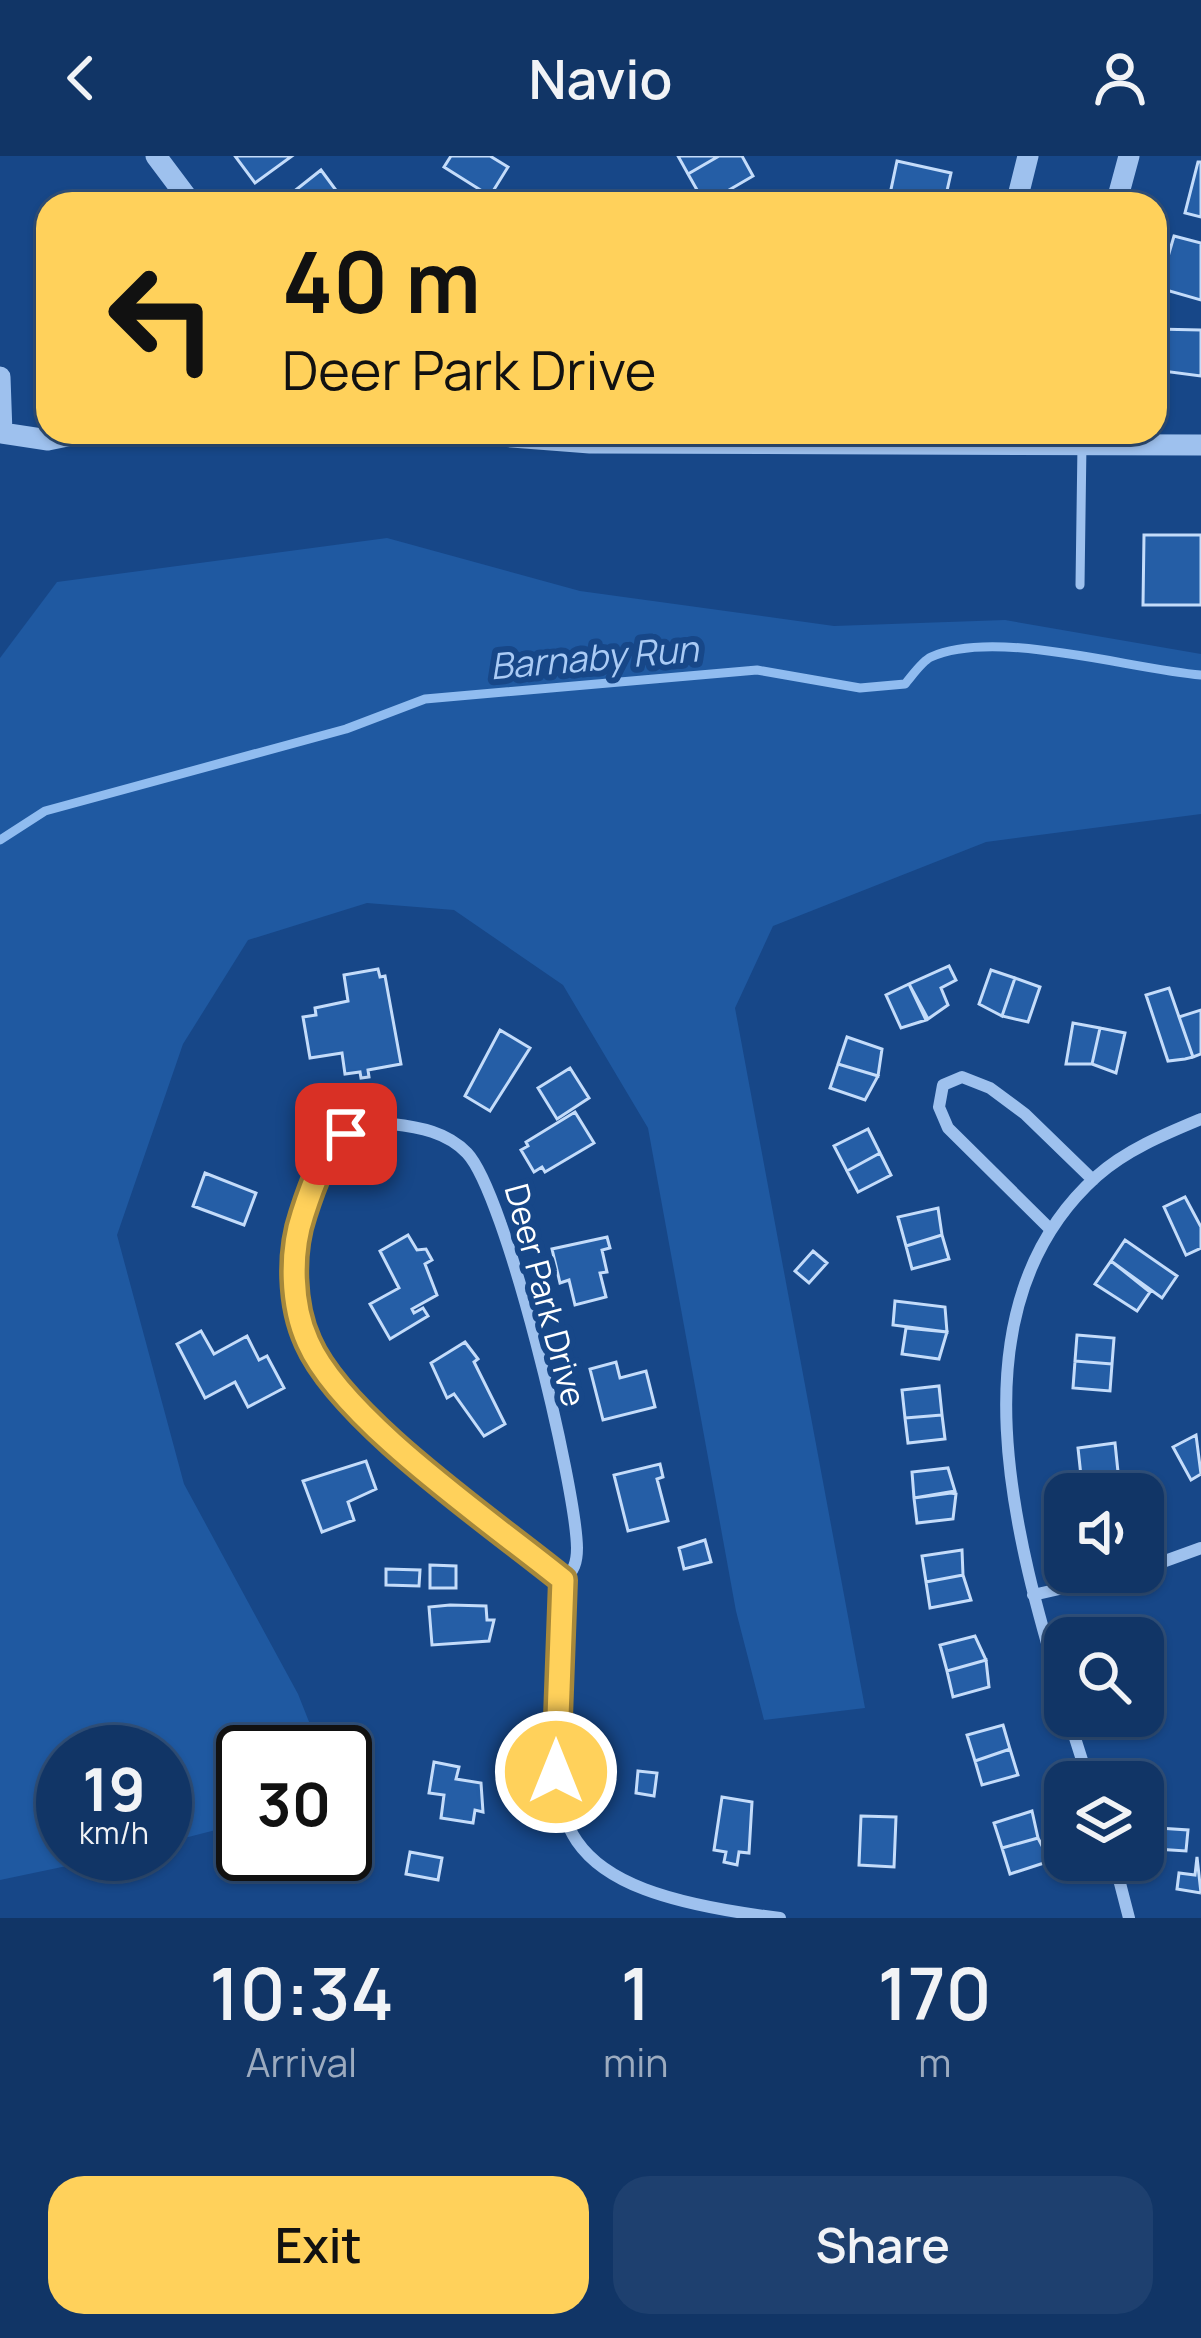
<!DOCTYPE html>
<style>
:root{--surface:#113566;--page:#1e406f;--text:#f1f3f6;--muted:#9cabbf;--line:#30507a;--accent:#ffd15b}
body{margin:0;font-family:Manrope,sans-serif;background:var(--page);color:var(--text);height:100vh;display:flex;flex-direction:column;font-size:45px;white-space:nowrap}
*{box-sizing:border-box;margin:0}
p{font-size:39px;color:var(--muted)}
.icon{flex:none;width:66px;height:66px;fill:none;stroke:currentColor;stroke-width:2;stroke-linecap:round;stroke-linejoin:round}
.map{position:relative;height:1762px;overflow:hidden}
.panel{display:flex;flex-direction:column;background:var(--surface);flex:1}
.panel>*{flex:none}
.hud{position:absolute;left:36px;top:36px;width:1131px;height:252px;border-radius:36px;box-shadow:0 3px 9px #0004,0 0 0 3px var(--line);background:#ffd15b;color:#111;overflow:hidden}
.fabs{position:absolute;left:1044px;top:1317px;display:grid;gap:24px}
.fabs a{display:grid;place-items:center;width:120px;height:120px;border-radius:24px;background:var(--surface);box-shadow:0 3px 9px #0004,0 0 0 3px var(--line);font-size:60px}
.speed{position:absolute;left:36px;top:1569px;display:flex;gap:24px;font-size:60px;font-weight:700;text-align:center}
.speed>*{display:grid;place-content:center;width:156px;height:156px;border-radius:50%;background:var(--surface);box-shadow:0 3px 9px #0004,0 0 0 3px var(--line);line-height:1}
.speed small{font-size:30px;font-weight:400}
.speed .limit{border:6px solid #111;border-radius:18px;background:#fff;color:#111}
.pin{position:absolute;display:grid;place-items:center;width:102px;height:102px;color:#fff;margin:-51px;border-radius:24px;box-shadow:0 6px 18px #0006}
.me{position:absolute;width:132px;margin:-66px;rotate:0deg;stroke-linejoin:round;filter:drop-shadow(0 0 9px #0008)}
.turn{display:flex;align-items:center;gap:42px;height:252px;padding:0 48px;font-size:54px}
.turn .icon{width:156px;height:156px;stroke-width:2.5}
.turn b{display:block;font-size:84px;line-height:102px}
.eta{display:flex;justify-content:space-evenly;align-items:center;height:204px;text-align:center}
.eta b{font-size:72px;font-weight:600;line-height:84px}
.cta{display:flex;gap:24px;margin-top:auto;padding:24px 48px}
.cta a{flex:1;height:138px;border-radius:36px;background:var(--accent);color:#111;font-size:48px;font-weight:600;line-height:138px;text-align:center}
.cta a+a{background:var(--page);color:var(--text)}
header{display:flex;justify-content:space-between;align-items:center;height:156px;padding:0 48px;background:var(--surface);font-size:54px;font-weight:600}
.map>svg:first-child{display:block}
</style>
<header><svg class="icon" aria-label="back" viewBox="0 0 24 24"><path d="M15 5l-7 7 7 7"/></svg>Navio<svg class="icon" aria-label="person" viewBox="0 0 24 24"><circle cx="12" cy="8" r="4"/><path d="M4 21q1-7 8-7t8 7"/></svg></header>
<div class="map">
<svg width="1201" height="1762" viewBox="0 0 1201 1762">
<rect width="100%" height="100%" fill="#174788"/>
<!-- green -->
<path fill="#1f59a1" d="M387 382 580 435 834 470 1005 464 1201 498V658L986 686 773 770 735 852 865 1552 764 1564 736 1455 648 972 563 829 454 754 367 747 248 784 183 888 117 1079 184 1328 298 1538 321 1596H243V1667L165 1687V1596H63V1698H124L0 1724V502L57 426Z"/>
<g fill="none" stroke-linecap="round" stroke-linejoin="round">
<!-- stream -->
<path stroke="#90bcf0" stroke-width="9" d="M0 684 45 655 346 573 425 543 757 514 860 532 905 528C912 520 922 505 931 501 995 472 1129 513 1201 519"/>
</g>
<!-- building -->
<path fill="#255ea6" stroke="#c4dcfa" stroke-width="3" d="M235 0H292L255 27Z
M451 0H490L508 11 490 40 444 11Z
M678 0H719L688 18Z
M719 0H742L753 20 705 48 688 18Z
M897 5 951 17 944 48 890 38Z
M1198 6H1201V61L1185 57Z
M321 14 341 41 332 48H278Z
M1174 80 1201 87V144L1159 132Z
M1155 173 1201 174V220L1155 214Z
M1144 379H1201V449H1143Z
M949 810 956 824 941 832 948 849 928 863 909 828Z
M378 813 380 821 385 820 401 908 368 914 369 921 361 922 360 916 345 918 342 897 310 902 303 861 316 859 315 852 348 845 344 819Z
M991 814 1015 822 1002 860 979 848Z
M1015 822 1040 831 1028 866 1002 860Z
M909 828 926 864 901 872 886 839Z
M1169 832 1193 901 1185 903 1168 905 1146 839Z
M1201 854V898L1193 901 1179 861Z
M1073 867 1100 872 1092 908H1066Z
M1100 872 1125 877 1116 917 1092 908Z
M500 874 530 892 490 955 465 940Z
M847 881 882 893 878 920 838 908Z
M838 908 878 920 865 944 830 932Z
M570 912 589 942 557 963 538 932Z
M575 956 594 987 545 1016 542 1011 534 1016 521 994 528 990 526 986Z
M868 973 880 997 847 1015 834 990Z
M880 997 891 1019 858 1036 847 1015Z
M205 1017 256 1037 244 1069 193 1050Z
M1185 1041 1201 1071V1092L1186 1099 1164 1051Z
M938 1052 942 1079 906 1090 898 1061Z
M408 1079 417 1094 426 1093 432 1104 425 1108 437 1139 412 1153 414 1157 423 1152 428 1160 390 1183 370 1148 399 1132 380 1095Z
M942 1079 949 1103 912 1113 906 1090Z
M607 1081 610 1092 602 1094 607 1116 600 1117 606 1141 575 1149 569 1124 560 1127 552 1093Z
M1125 1084 1177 1120 1162 1142 1111 1105Z
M813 1095 827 1107 809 1127 795 1115Z
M1111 1105 1150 1136 1137 1155 1095 1128Z
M895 1145 945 1151 947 1176 893 1169Z
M906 1172 947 1176 939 1203 902 1198Z
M201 1175 214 1198 247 1180 259 1204 267 1200 284 1232 248 1251 235 1226 205 1242 177 1188Z
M1077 1179 1114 1182 1112 1208 1075 1205Z
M465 1186 478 1203 474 1206 505 1268 484 1280 454 1238 447 1242 431 1207Z
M1075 1205 1112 1208 1110 1235 1073 1232Z
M616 1206 620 1222 646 1215 655 1251 603 1264 590 1213Z
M939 1230 942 1259 905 1262 902 1234Z
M942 1259 945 1283 908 1287 905 1262Z
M1196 1279 1201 1318 1191 1324 1173 1291Z
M1115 1287 1118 1316 1081 1320 1078 1292Z
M366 1305 376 1333 348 1346 354 1364 322 1376 303 1325Z
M660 1308 663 1321 657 1323 668 1365 628 1375 614 1319Z
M948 1312 955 1335 914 1342 912 1316Z
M1118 1316 1121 1338H1083L1081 1320Z
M951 1337 956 1338 953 1363 917 1367 914 1342Z
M705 1384 711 1406 684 1413 679 1392Z
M962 1394 963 1419 926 1426 922 1400Z
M430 1409 456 1410V1432H430Z
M386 1413 420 1414 419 1430 386 1429Z
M963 1419 971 1444 930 1452 926 1426Z
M450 1449 486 1450 487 1464H494L489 1485 432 1489 429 1451Z
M975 1480 986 1504 947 1515 940 1489Z
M986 1504 989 1531 953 1541 947 1515Z
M1003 1569 1010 1593 975 1605 967 1579Z
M1010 1593 1018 1619 982 1629 975 1605Z
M434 1606 459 1611 456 1623 481 1627 483 1656 475 1654 473 1667 441 1662 444 1639 429 1637Z
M638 1615 657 1617 654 1640 636 1637Z
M722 1641 752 1646 749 1697 739 1696 737 1709 724 1706 726 1696 714 1694Z
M1032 1655 1038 1682 1002 1692 994 1667Z
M861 1660 896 1661 894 1711 859 1709Z
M1158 1672 1188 1674 1186 1695 1156 1693Z
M1038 1682 1050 1705 1010 1718 1002 1692Z
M410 1696 442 1702 438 1724 406 1718Z
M1197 1701 1201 1737 1177 1733 1179 1717 1195 1719Z"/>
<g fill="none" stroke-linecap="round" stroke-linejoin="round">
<!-- service -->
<path stroke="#9ec1ee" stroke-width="9" d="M1080 429 1082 288"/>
<!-- minor -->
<path stroke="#9ec1ee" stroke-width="12" d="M392 968C419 971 447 976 467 997 506 1038 576 1330 577 1392 577 1406 574 1416 563 1424 486 1363 354 1275 309 1190 287 1146 291 1083 310 1038 329 994 342 973 392 968Z
M1050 1073 948 972 939 951 943 929 962 921 990 932 1025 958 1093 1024
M1143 1413 1201 1392
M563 1424C555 1651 508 1729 780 1762
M1033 1439 1134 1416
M1065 1549C1016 1385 948 1153 1097 1020 1126 994 1165 978 1201 963
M1068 1560 1089 1626
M1114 1704 1129 1762"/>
<!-- tertiary -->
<path stroke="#9ec1ee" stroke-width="21" d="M156 0 192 48
M1016 48 1028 0
M1116 48 1129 0
M0 221 2 277 48 284 87 276
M448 276 590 287 1201 289"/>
</g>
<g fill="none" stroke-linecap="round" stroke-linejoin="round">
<!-- route casing -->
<g stroke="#a6883b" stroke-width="30">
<path id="route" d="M346 978C323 997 312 1030 303 1058 290 1096 291 1149 308 1186 342 1264 493 1367 563 1424L556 1616"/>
</g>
<!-- route -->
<use href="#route" stroke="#ffd15b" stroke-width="21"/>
</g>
<g text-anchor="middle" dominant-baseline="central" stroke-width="12" stroke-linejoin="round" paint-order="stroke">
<!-- street labels -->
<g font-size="33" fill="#fff" stroke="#174788">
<text transform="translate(546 1139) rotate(75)">Deer Park Drive</text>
</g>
<!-- water labels -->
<g font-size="36" font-style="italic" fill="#aacbf5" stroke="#174788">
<text transform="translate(594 501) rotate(-5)">Barnaby Run</text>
</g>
</g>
</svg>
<div class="fabs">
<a><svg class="icon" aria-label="sound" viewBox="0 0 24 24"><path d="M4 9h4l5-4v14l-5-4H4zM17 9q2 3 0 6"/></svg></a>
<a><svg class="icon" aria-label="search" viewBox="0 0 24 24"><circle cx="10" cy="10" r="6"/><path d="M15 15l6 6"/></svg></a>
<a><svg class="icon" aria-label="layers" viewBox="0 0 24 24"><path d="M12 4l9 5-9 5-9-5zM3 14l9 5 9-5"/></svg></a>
</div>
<div class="speed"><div>19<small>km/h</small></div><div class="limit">30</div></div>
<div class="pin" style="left:346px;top:978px;background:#d93025"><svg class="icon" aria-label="arrive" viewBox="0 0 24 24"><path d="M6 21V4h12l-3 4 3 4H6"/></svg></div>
<svg class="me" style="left:556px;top:1616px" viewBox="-20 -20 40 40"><circle r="17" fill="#ffd15b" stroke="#fff" stroke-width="3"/><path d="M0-11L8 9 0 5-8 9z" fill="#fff"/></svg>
<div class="hud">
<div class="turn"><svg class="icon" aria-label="left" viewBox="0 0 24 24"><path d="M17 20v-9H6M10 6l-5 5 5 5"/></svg><div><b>40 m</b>Deer Park Drive</div></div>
</div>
</div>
<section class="panel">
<div class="eta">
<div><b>10:34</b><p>Arrival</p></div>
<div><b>1</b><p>min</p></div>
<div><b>170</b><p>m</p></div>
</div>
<div class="cta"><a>Exit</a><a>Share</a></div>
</section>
